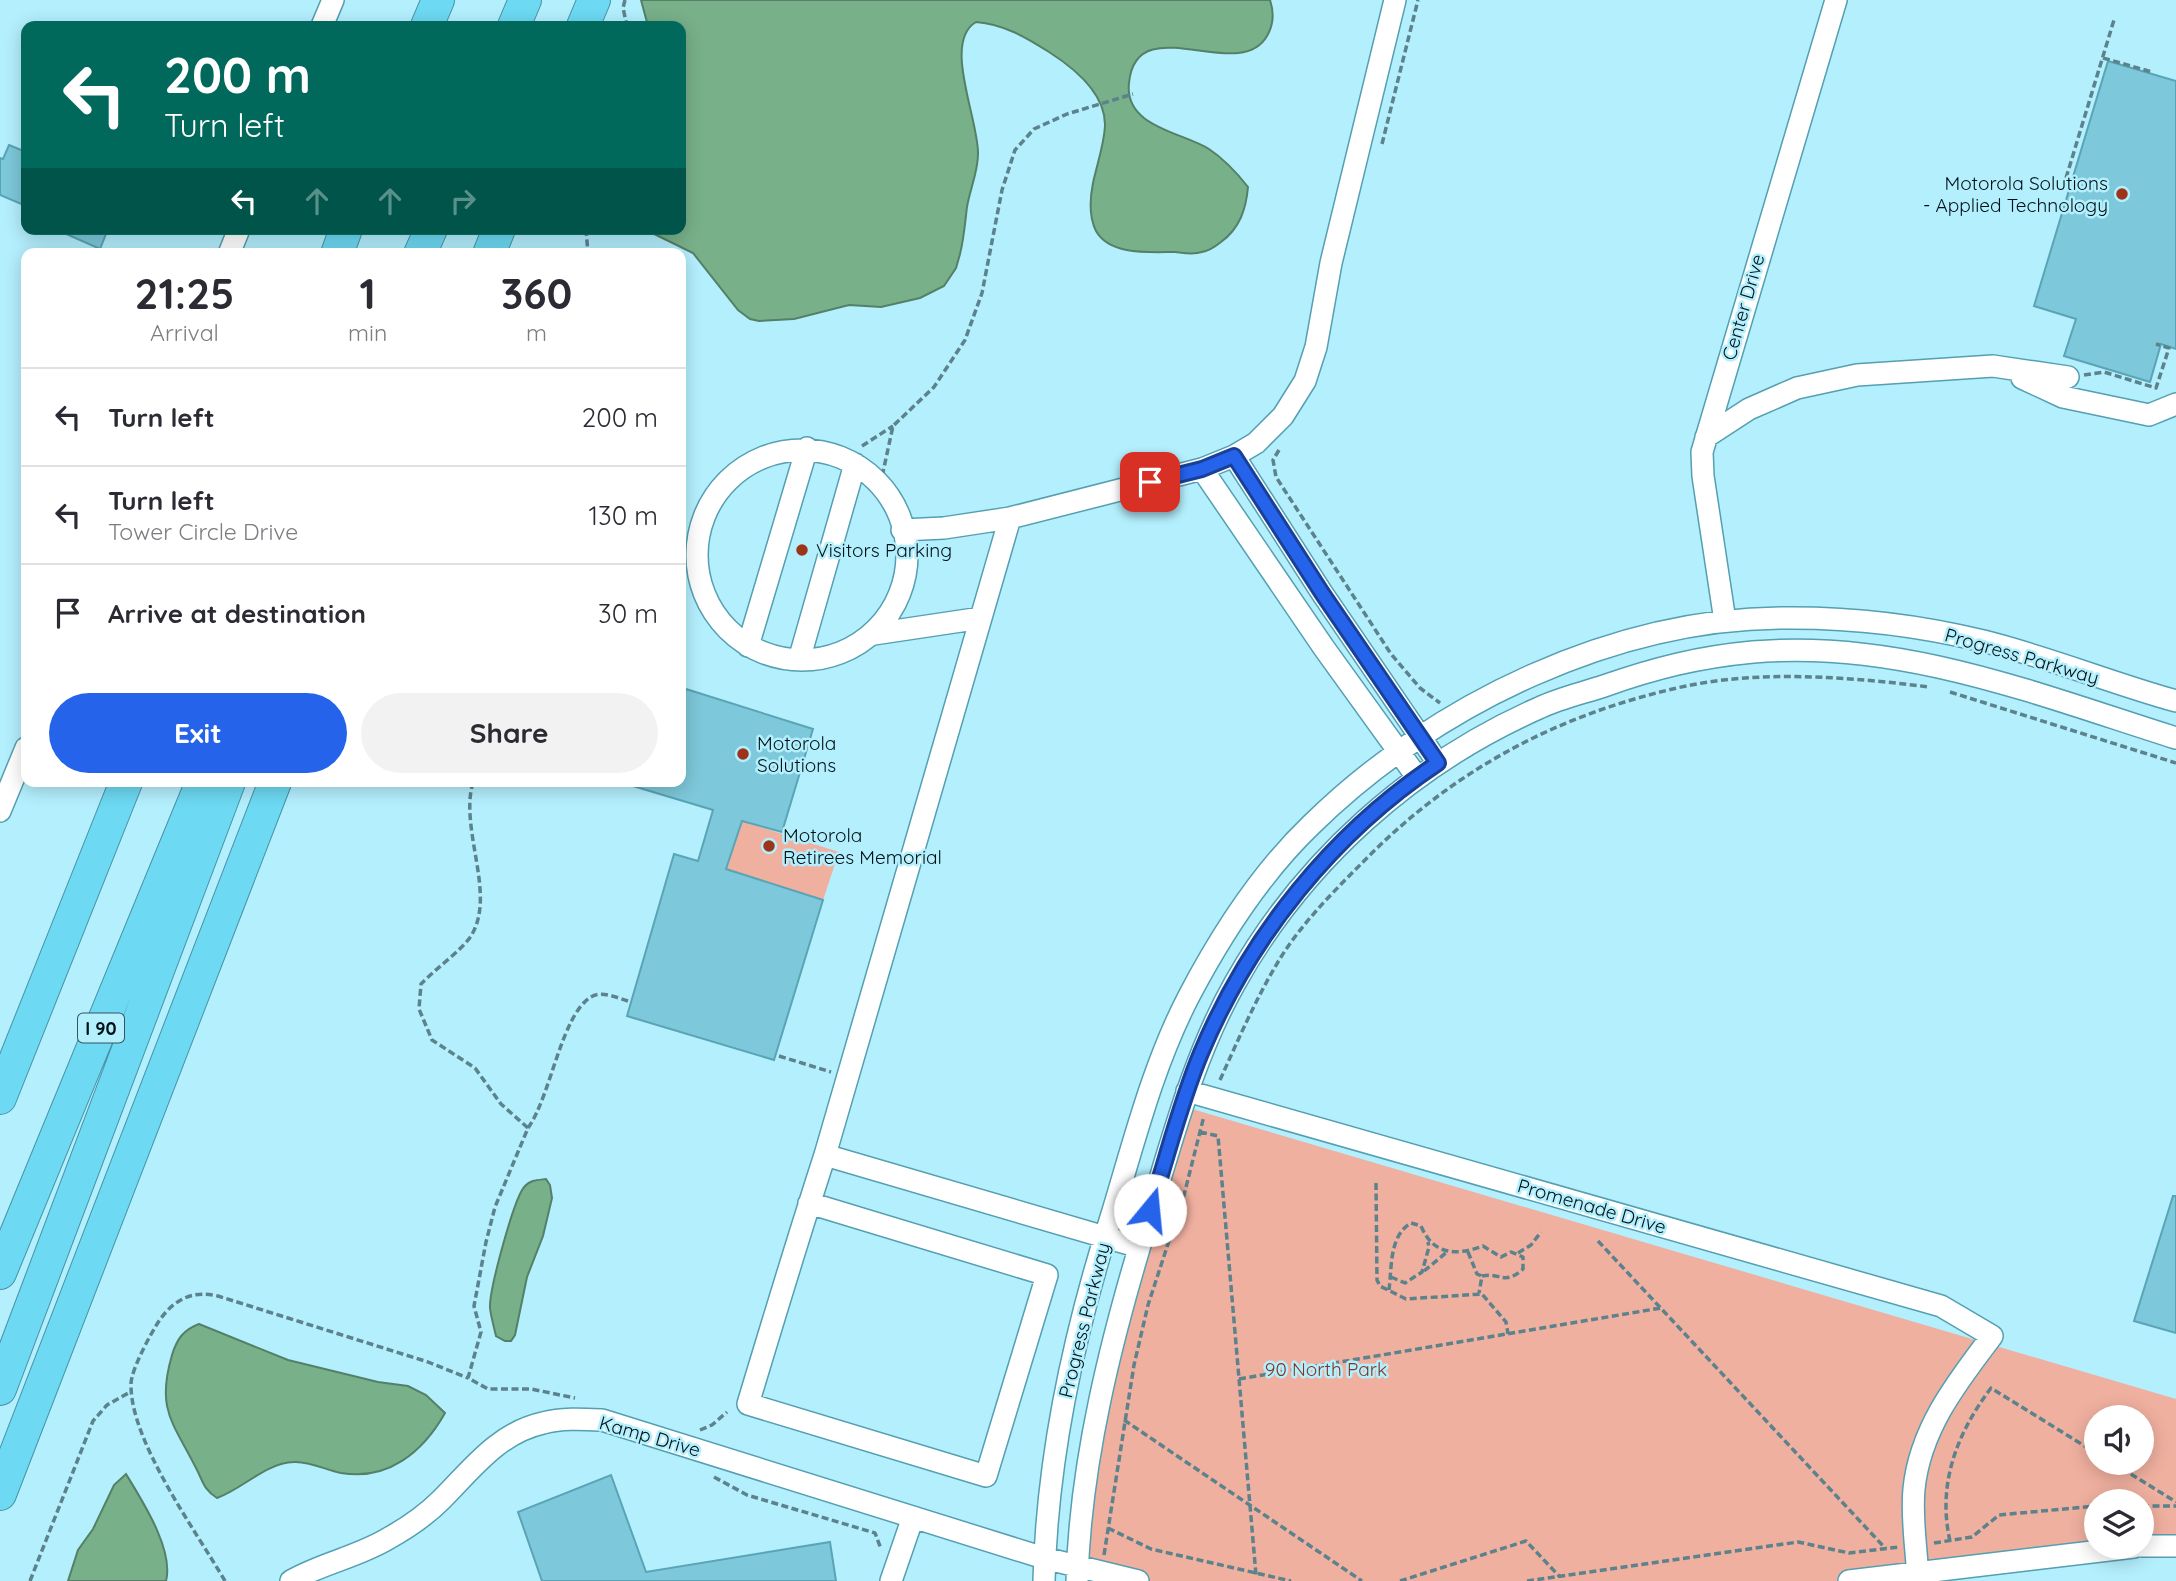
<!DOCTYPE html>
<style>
:root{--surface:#fff;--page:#f2f2f3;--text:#2b2b33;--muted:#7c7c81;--line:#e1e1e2;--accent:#2563eb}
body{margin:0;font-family:Quicksand,sans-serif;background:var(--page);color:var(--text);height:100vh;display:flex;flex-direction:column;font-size:26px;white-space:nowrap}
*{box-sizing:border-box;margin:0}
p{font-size:23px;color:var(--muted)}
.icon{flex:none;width:38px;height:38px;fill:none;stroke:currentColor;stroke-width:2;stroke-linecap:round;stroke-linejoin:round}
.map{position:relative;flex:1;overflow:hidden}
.sheet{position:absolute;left:21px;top:248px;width:665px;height:539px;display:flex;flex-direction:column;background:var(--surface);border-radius:14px;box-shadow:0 4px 18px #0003}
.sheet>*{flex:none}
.guide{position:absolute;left:21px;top:21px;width:665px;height:214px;border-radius:14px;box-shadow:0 4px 18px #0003;background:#00695c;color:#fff;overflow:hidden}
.buttons{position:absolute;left:2084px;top:1405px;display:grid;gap:14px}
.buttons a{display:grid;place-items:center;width:70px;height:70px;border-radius:50%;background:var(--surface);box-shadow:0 4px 18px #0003;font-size:35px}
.pin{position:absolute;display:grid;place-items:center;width:60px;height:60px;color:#fff;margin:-30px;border-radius:14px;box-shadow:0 4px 10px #0006}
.me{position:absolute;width:77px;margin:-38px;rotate:17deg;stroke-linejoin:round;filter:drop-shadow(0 0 5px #0008)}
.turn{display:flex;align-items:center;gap:24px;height:147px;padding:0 28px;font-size:32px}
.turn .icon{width:91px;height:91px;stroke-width:2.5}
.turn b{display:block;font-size:49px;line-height:60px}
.lanes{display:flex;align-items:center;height:66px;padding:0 28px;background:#0003;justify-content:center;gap:35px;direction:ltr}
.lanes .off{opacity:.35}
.eta{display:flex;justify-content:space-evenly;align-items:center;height:119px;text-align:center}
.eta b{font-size:42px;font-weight:700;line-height:49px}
.button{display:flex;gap:14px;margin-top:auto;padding:14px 28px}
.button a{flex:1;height:80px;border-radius:42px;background:var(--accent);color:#fff;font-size:28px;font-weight:700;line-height:80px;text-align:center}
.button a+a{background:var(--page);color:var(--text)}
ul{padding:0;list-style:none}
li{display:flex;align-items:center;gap:21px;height:98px;padding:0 28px;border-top:2px solid var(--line)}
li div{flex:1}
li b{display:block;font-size:26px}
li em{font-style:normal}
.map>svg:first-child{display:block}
</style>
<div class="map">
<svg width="2176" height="1581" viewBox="0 0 2176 1581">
<rect width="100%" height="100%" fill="#b4effe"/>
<!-- green -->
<path fill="#f0b0a0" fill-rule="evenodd" d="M742 821 839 852 823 900 726 869Z
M1182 1106 2176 1399V1546H2142V1502H2096V1547L1849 1581H1138L1078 1567 1099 1403ZM2096 1418H2142V1463H2096Z"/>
<!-- water -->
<path fill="#78b08a" stroke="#548067" stroke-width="2" d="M641 0H1270C1274 12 1274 24 1267 36 1239 85 1136 7 1129 83 1124 127 1182 132 1209 149 1224 159 1237 173 1248 187 1246 209 1240 228 1221 242 1216 246 1208 251 1202 252 1193 255 1184 253 1175 252 1151 252 1110 256 1096 231 1089 217 1090 198 1093 183 1097 164 1104 145 1105 126 1106 93 1074 68 1049 52 1027 38 1004 24 976 22 942 42 979 120 978 154 978 172 970 189 967 207 965 223 964 238 960 254L956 268 944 286 920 298 881 307 849 305 794 319 759 321 750 319 738 310 693 253 644 229H681V26H648Z
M546 1179 550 1185 552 1198 543 1236 527 1277 515 1335 511 1341H505L496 1336C494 1327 491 1317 490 1308 489 1291 514 1197 525 1186 530 1180 538 1180 546 1179Z
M199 1324 288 1360 378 1382 408 1386 426 1395 445 1413C423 1452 388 1481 341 1473 326 1470 309 1461 294 1462 265 1463 243 1489 217 1498 203 1489 203 1481 196 1468 173 1422 156 1410 172 1355 177 1339 183 1330 199 1324Z
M126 1474C143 1502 174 1550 166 1581H68L78 1550 93 1529 114 1485Z"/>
<!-- building -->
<path fill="#7dc8da" stroke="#59a4b5" stroke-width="2" d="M2108 61 2176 81V349L2161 344 2150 382 2064 356 2076 319 2034 306Z
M9 145 26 152V206L0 195V158L3 159Z
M55 229H108L100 249Z
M686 689 813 729 782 832 742 821 726 869 823 900 774 1060 627 1016 674 854 698 861 713 810 633 786 634 782H681V706Z
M2173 1196H2176V1333L2134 1321Z
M611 1475 646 1572 830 1542 836 1581H542L518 1512Z"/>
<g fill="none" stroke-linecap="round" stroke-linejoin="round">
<!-- minor casing -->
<g stroke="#549fb0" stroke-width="24">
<path id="minor" d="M322 26 333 0
M229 254 239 229
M2022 378 2063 397 2149 415 2176 404
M1706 437 1749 409 1797 388 1857 375 1993 366 2068 377
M697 555a105 105 0 1 1 210 0a105 105 0 1 1-210 0Z
M1234 456 1322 593 1438 763
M1202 469 1324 648 1417 777
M902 530 944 528 1010 518 1202 469 1234 456 1256 443 1283 416 1305 381 1316 347 1331 263 1395 0
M1725 621 1703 476 1702 452 1836 0
M874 634 981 618
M748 646 807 448
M799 660 855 464
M0 811 26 748
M1187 1091 1941 1306 1992 1336C1957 1382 1920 1429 1914 1489 1911 1519 1917 1551 1918 1581
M825 1155 1139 1247
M809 1203 1047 1275 986 1476 748 1404C773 1321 798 1238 825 1155L1010 518
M2142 1546H2176
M291 1581C322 1563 358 1557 389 1538 407 1528 427 1514 441 1500 472 1469 498 1433 543 1423 562 1418 581 1419 602 1420L1044 1558 1138 1581
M891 1581 913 1517
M1044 1581C1047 1456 1075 1329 1113 1211 1135 1138 1154 1063 1189 996 1221 935 1261 873 1311 825 1434 704 1617 616 1792 618 1856 618 1921 626 1983 641 2048 657 2111 683 2176 701
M1077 1581C1080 1461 1112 1336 1147 1222 1172 1141 1193 1057 1235 983 1303 861 1412 764 1539 708 1560 698 1583 693 1604 686 1655 668 1699 657 1753 652 1900 639 2039 695 2176 738
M1849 1581 2134 1547"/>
</g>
<!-- highway casing -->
<g stroke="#4793a5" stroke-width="34">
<path id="highway" d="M427 26 438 0
M514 26 525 0
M583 26 594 0
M337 254 346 229
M420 254 431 229
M489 254 499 229
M0 1098 126 782
M0 1273 202 782
M0 1389 229 782
M0 1494 275 782"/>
</g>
<!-- path -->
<path stroke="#5c828c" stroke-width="3.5" stroke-dasharray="7 3.5" stroke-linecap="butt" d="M625 0 623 8 627 26
M2103 58 2152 72
M1382 144 1418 0
M2066 178 2114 20
M586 229 588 254
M2084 375 2104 372 2156 388 2169 348 2156 344
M862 446 893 426
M1279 450 1273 460 1276 477 1391 654 1420 688 1440 703
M880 486 893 426 934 387 965 340 982 293 1002 190 1015 150 1034 129 1067 114 1133 94
M1950 692 2176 763
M473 782C459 830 497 894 471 936 462 950 434 970 421 984L419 1009 432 1040 475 1068 501 1104 528 1128 495 1207 486 1242 474 1306 481 1332 468 1378 488 1389H531L575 1398
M779 1056 831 1072
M1220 1080C1239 1038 1257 996 1281 957 1303 922 1335 890 1364 861 1454 769 1560 713 1686 686 1764 670 1850 677 1929 687
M528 1128C551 1096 561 1015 591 997 602 990 617 998 628 1001
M1200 1132 1218 1136 1256 1575
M1376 1183 1377 1280 1380 1286 1406 1299 1482 1294 1506 1322 1508 1334
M1598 1241 1886 1549
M1468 1252 1477 1274 1482 1276
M1518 1253 1531 1245 1541 1232
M1424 1271 1447 1252
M1391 1277 1405 1283 1422 1272 1429 1247 1428 1242
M1389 1290C1392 1267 1389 1236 1411 1223L1421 1226C1433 1255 1456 1256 1483 1246L1501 1257 1511 1252 1523 1257V1269C1504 1286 1501 1272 1482 1276L1479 1293
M1239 1379 1661 1308
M1124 1420 1362 1581
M700 1430 712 1425 727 1412
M2113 1463 2176 1502
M714 1477 747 1495 875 1533 881 1549
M2142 1506H2176
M1108 1528 1151 1549 1291 1581
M1950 1541C1937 1484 1957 1433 1991 1388L2096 1453
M1934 1543 1972 1537 1999 1515 2096 1506
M1104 1555 1134 1365 1148 1305 1184 1195 1204 1116
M30 1581 93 1421 107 1405 132 1391
M225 1581C196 1531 130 1441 131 1384 131 1370 151 1333 159 1321 174 1299 193 1290 218 1296L428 1362 468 1378
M1400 1581 1526 1541 1560 1577
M1527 1581 1798 1542 1849 1553 1899 1547"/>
<!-- minor -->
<use href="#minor" stroke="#fff" stroke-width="21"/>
<!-- highway -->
<use href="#highway" stroke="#6dd9f2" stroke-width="32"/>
</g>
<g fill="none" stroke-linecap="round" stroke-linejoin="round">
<!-- route casing -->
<g stroke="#184099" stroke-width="18">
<path id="route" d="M1150 482 1202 469 1234 456 1322 593 1438 763C1333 833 1250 936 1201 1053 1180 1103 1167 1158 1150 1210"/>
</g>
<!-- route -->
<use href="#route" stroke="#2563eb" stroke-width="12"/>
</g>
<!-- markers -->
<g fill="#9c341a" stroke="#b4effe" stroke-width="2.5">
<circle cx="2122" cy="194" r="7"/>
<circle cx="802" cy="550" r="7"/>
<circle cx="743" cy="754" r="7"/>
<circle cx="769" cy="846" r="7"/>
</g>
<g text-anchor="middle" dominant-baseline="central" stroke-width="5" stroke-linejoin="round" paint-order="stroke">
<!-- shield labels -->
<rect fill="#b4effe" stroke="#36545c" stroke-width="2" x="78" y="1013.5" width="46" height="29" rx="5"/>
<g font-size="18" font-weight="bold" fill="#001116">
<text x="101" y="1028">I 90</text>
</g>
<!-- poi labels -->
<g font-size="19" fill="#001116" stroke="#b4effe" text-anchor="start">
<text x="2108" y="183" text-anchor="end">Motorola Solutions<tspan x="2108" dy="22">- Applied Technology</tspan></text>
<text x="816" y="550">Visitors Parking</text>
<text x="757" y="743">Motorola<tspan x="757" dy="22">Solutions</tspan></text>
<text x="783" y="835">Motorola<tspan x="783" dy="22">Retirees Memorial</tspan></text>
</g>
<!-- street labels -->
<g font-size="19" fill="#001116" stroke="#b4effe">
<text transform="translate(1743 307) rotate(-74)">Center Drive</text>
<text transform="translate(2022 656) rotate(16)">Progress Parkway</text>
<text transform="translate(1592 1206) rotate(16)">Promenade Drive</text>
<text transform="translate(1084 1320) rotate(-76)">Progress Parkway</text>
<text transform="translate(650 1436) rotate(16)">Kamp Drive</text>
</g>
<!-- park labels -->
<g font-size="19" fill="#823523" stroke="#b4effe">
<text x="1326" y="1369">90 North Park</text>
</g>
</g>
</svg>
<div class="buttons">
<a><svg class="icon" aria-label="sound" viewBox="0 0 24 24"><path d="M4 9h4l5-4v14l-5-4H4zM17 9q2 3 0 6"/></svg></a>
<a><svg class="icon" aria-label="layers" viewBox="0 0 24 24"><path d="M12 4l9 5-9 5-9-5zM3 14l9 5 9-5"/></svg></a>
</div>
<div class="pin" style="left:1150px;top:482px;background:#d93025"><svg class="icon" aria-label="arrive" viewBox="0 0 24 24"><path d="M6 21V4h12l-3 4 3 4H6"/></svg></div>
<svg class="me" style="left:1150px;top:1210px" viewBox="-20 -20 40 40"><circle r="19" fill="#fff"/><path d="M0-13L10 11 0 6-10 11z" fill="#2563eb"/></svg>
<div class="guide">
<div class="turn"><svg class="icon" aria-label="left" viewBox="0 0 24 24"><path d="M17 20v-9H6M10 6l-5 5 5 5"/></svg><div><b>200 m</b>Turn left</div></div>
<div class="lanes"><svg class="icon" aria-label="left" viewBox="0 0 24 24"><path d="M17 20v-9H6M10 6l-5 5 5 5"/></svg><svg class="icon off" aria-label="ahead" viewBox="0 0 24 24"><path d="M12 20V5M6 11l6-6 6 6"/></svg><svg class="icon off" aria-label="ahead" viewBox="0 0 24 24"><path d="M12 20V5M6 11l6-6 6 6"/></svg><svg class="icon off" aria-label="right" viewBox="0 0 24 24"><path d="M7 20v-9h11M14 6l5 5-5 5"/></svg></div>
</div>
<section class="sheet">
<div class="eta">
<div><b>21:25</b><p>Arrival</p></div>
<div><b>1</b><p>min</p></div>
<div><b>360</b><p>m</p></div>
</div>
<ul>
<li><svg class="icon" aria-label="left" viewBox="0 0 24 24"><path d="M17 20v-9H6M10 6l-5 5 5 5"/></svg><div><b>Turn left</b></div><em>200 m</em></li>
<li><svg class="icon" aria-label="left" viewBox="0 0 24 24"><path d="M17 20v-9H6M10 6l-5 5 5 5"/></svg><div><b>Turn left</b><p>Tower Circle Drive</p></div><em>130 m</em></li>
<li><svg class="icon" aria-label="arrive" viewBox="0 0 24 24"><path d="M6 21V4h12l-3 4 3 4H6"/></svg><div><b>Arrive at destination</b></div><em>30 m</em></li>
</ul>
<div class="button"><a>Exit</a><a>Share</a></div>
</section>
</div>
